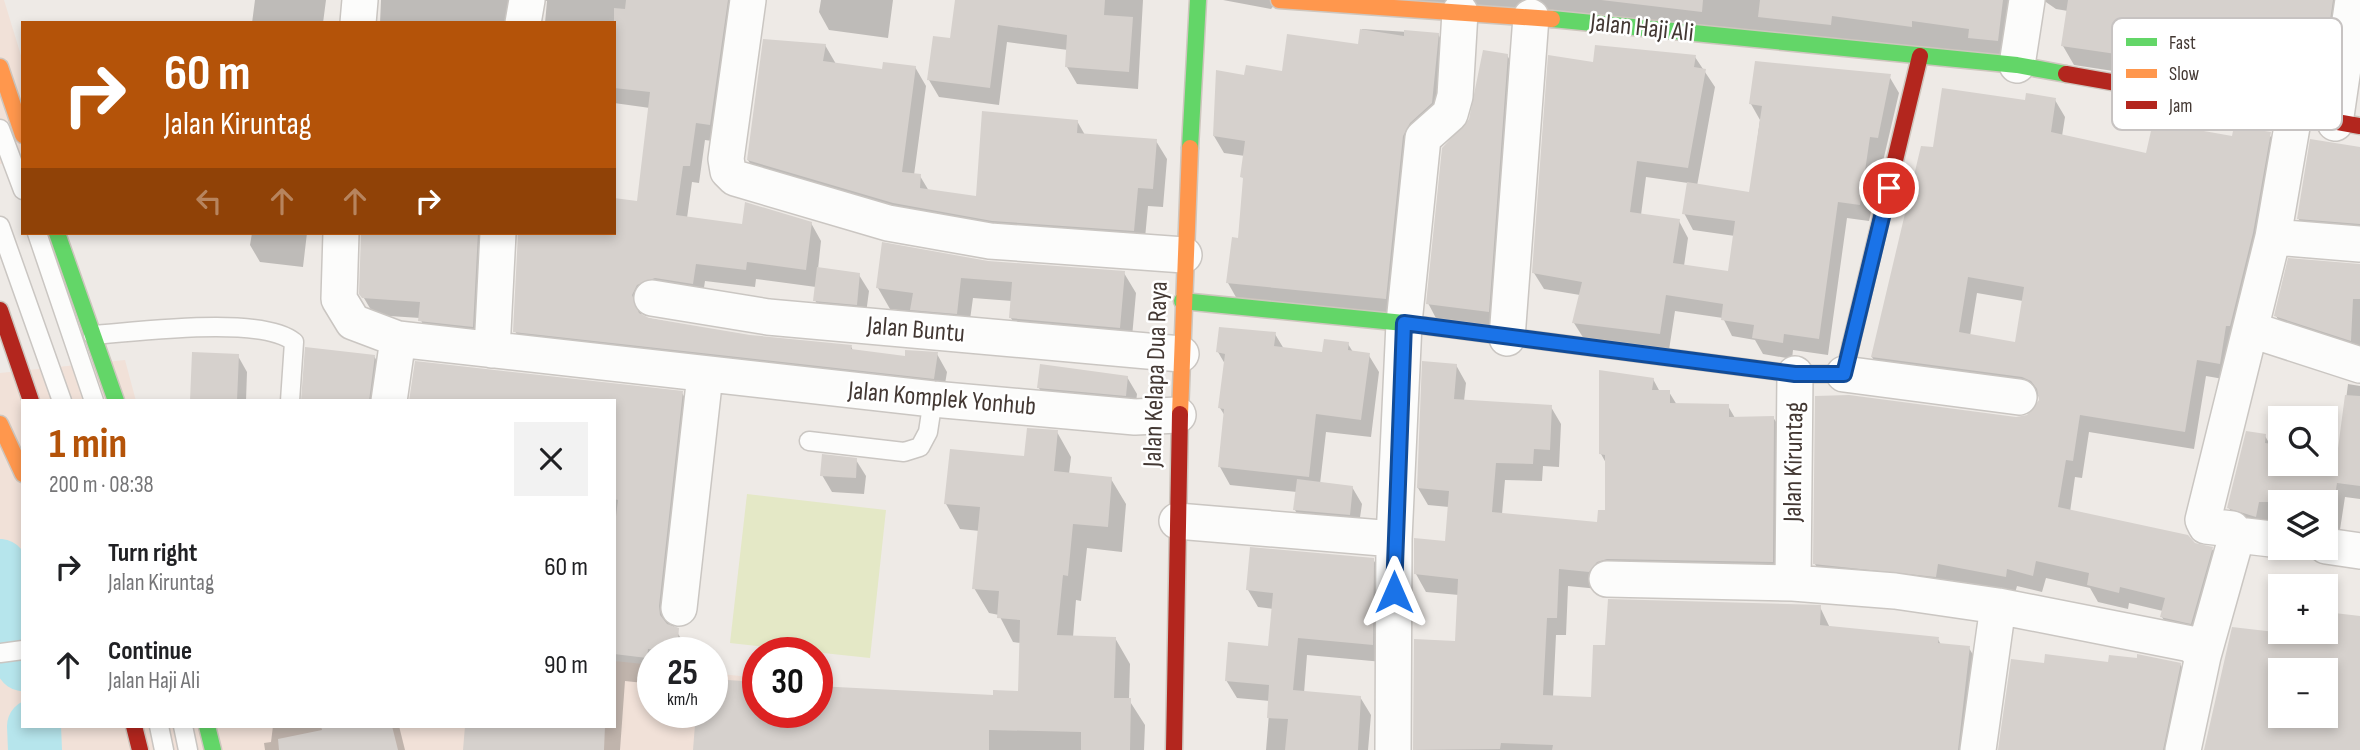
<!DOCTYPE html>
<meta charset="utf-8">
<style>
:root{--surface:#fff;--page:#f2f2f2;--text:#202124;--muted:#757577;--accent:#b45309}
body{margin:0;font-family:"Sofia Sans Condensed",sans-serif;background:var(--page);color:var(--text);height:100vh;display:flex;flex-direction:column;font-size:26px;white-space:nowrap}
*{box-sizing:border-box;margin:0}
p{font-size:23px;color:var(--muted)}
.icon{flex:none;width:38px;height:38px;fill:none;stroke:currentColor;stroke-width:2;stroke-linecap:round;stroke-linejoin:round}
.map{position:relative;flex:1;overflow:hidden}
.drawer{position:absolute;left:21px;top:399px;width:595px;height:329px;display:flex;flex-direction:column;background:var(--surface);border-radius:0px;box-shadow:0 4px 10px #0003}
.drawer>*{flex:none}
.banner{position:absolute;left:21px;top:21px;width:595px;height:214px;border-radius:0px;box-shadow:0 4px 10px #0003;background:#b45309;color:#fff;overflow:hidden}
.tools{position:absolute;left:2268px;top:406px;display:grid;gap:14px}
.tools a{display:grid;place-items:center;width:70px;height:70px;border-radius:0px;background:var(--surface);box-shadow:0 4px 10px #0003;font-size:35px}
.speed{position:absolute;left:637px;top:637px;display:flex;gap:14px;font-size:35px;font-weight:700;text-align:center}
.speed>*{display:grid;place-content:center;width:91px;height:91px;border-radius:50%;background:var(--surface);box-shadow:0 4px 10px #0003;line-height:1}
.speed small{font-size:18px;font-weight:400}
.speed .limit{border:10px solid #d22;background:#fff;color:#111}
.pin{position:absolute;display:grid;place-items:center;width:60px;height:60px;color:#fff;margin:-30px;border:4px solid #fff;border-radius:50%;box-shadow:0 2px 7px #0007}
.me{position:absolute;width:77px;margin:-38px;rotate:0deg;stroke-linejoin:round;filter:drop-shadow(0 0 5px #0008)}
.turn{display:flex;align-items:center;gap:24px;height:147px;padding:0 28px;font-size:32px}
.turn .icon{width:91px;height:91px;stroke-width:2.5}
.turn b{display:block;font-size:49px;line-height:60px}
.lanes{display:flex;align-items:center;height:66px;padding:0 28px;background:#0003;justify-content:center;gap:35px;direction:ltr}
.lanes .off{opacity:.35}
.round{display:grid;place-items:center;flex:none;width:74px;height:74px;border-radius:0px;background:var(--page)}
.summary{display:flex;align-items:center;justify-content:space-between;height:119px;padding:0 28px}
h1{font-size:42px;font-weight:700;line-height:52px;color:var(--accent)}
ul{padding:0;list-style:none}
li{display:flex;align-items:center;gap:21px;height:98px;padding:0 28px}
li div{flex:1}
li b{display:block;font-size:26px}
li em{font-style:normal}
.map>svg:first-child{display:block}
</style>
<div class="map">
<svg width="2360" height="750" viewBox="0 0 2360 750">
<rect width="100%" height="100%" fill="#eeeae6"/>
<!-- commercial -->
<path fill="#f1e1d8" d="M0 0H4L23 62V161L0 164Z
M125 360 136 401H23V726H614V661L653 665V712H712V673L758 678V712H817V686L941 701 936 750H0V373Z"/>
<!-- green -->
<path fill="#e4e8c6" d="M747 494 886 510 870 658 730 643Z"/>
<!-- shadow -->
<path fill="#0003" fill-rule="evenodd" d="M255 0H326L323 23H252Z
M528 0 516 23H380L381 0Z
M543 0H742L720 142 705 140 699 183 692 182 687 218 744 226 811 223 821 241 818 269 859 275 869 291 865 321 824 317 815 300 816 287 756 279 755 287 705 281 702 301 654 296 641 312 642 317 749 337 851 346 853 351 906 358 937 354 947 372 943 396 525 349 515 331 520 236 515 233H614L639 203 650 108 614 103V23H545L547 1Z
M821 0H893L888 38 829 30 819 12Z
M954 0H1143L1138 89 1077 84 1067 67 1068 50 1007 42 999 105 939 97 929 80 951 40 956 0Z
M1223 0H1279L1271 9Z
M1338 0H2037L2008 60Z
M2043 0H2356L2329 115 2220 96 2209 76 2212 53 2159 45 2157 58 2136 55 2133 74 2074 65 2063 46 2068 11 2056 9Z
M1362 29 1438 34 1447 51 1395 315 1237 299 1228 283 1240 240 1245 156 1224 153 1214 136 1246 77 1284 73 1360 46Z
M825 45 836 64 884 71 915 67 926 86 914 175 920 176 929 191 978 198 1077 121 1085 135 1156 141 1167 159 1163 207 1148 206 1144 249 1004 239 759 179 748 160Z
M1507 55 1517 74 1498 329 1438 322 1428 303 1471 120Z
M1695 57 1715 87 1697 186 1750 194 1760 120 1751 104 1889 76 1899 93 1869 221 1847 218 1828 355 1793 350 1792 359 1763 354 1755 340 1732 336 1723 318 1675 311 1669 350 1584 339 1574 323 1580 295 1544 289 1534 273 1594 64ZM1646 177 1688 183 1684 213 1693 230 1735 236 1729 273 1684 266 1688 238 1679 221 1641 215Z
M2055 100 2065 117 2062 136 2147 155 2269 134 2279 151 2229 380 2206 376 2194 449 2089 432 2082 478 2075 477 2070 512 2212 549 2222 566 2201 640 2172 634 2162 617 2163 611 2129 603 2128 609 2098 602 2090 588 2046 578 2042 592 2017 586 2015 593 1948 580 1946 593 1825 581 1815 564 2016 419 2028 417 2041 401 2040 397 2033 394 1882 374 1872 357 1934 149 2026 102ZM1977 293 2023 301 2016 344 1970 336Z
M2360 148V237L2307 233 2298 218Z
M252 233H307L303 267 260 262 250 245Z
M363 233H498L482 344 429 338 420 318 374 315 361 293Z
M988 263 1124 273 1136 293 1131 348 1023 339 1011 318 1012 301 973 298 968 334 924 330 914 312 890 309 878 288Z
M2360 266V355L2285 331 2276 316Z
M1275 334 1284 349 1324 354 1348 344 1353 352 1368 354 1379 372 1371 437 1326 432 1320 484 1352 487 1362 504 1358 531 1304 526 1295 510 1297 492 1230 485 1220 467 1225 416 1220 408 1225 364 1218 352Z
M238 356 247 372 246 401H193Z
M374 356 390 384 388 401H303Z
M1456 365 1466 383 1464 401 1551 407 1561 424 1559 467 1543 466 1542 481 1505 480 1502 514 1598 524 1607 512 1606 463 1601 454 1653 379 1660 392H1669L1677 405 1728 406 1735 418 1773 417 1784 435 1782 580 1599 589 1568 586 1566 635H1556L1553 697 1592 699 1607 647 1820 607 1830 628 1938 639 1941 645 1969 648 1979 665 1969 750H1415V641L1456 643 1459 595 1426 592 1416 574 1446 543 1449 507 1428 505 1418 488Z
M1127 377 1137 394 1135 412 1048 404 1039 388Z
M2348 384 2360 386V499L2345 497 2339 536 2326 534V502H2280V528L2237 523 2229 508 2265 436 2271 446 2280 447V464H2326V452L2339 454Z
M682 393 698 420 674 628 691 653H678L679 644 676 641 675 653H653V684L625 681 620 750H465L466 726H614L617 525H614V401Z
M1057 432 1071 457 1069 474 1111 479 1126 504 1122 552 1087 548 1081 601 1076 600 1073 637 1115 638 1130 664 1129 700 1145 725 1144 750H696L758 712H817L1020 693 1021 643 1013 642 999 615 989 613 974 588 980 531 960 529 946 504 1026 458Z
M856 460 866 476 864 494 832 492 822 475Z
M1373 559 1383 577V662L1307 655 1304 693 1360 697 1371 715 1368 750H1266L1270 701 1237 698 1226 680 1269 648 1273 609 1258 607 1248 590Z
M2326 614 2360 618V750H2205L2233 629 2318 639 2319 632H2326ZM2280 670H2326V716H2280Z
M2180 664 2190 682 2177 750H2000L2046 665Z
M273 726H399L405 750H265L264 743 271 742Z"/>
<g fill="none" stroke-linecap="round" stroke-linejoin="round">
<!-- river -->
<path stroke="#b6e5ec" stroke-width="54" d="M0 566 10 597 23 664
M34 726 35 750"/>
</g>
<!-- building -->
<path fill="#d6d1cd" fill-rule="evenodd" d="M626 0H728L710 125 696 123 690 166H683L676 215 742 224 745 202 812 222 806 270 747 262 746 270 696 264 693 284 655 278 637 285 632 295 639 313 649 318 750 335 852 345 851 349 905 356V350L938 352 934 379 513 332 518 233H614V198L637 201 650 92 614 88V8L625 9Z
M955 0H1105L1104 15 1133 17 1129 72 1065 67 1067 35 998 25 990 88 927 80 933 36 950 38Z
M1601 0H1703L1702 12Z
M1760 0H2003L1998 41 1968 38 1969 29 1912 21V27L1832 16 1831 25 1758 17Z
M2068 0H2333L2319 96 2207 77 2213 36 2149 26 2147 39 2126 36 2123 55 2061 46Z
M1360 29 1404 36V30L1439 33 1432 103 1410 123 1403 136 1386 299 1226 283 1232 237 1238 238 1243 178 1240 177 1245 141 1213 136 1216 70 1244 75 1246 65 1282 71 1287 34 1358 44Z
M763 39 826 44 823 61 882 69 883 62 916 66 902 172 921 174 920 188 976 196 982 111 1078 120 1077 133 1157 139 1153 189 1138 188 1134 231 992 221 893 203 747 160Z
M1595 45 1696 55 1694 67 1706 69 1688 168 1637 161 1630 212 1680 219 1673 263 1728 271 1735 221 1682 214 1687 182 1749 192 1762 106 1749 104 1755 61 1891 74 1878 138 1870 137 1860 205 1838 202 1819 339 1784 334 1783 343 1752 338 1754 325 1721 320 1723 304 1666 295 1660 334 1572 323 1582 282 1532 273 1548 55 1593 62Z
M1483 50 1508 54 1489 312 1426 304 1442 148 1469 119Z
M1942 88 2025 100 2026 93 2056 98 2051 132 2146 153 2153 122 2232 136 2234 126 2271 132 2253 233 2230 326H2226L2220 364 2197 360 2185 432 2080 415 2073 461 2066 460 2058 507 2188 535 2195 543 2213 547 2191 624 2160 617 2165 598 2120 587 2119 593 2087 585 2089 573 2036 561 2033 576 2007 569 2006 577 1938 564 1936 577 1813 564 1815 396 1849 395 2016 417 2027 415 2039 400 2037 389 2031 381 2022 377 1871 357 1921 146 1933 147ZM1968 277 2024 287 2015 342 1959 332Z
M2310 139 2360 147V224L2297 219Z
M361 233H478L473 327 418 321 420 302 362 298 359 294Z
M882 242 988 261 1125 271 1120 328 1009 318 1012 282 961 278 957 314 910 310 913 293 876 288Z
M2288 258 2360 264V299H2353L2351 341 2274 316Z
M817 267 860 273 857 305 813 301Z
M1219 327 1276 332 1274 346 1322 352 1324 339 1349 342 1348 350 1370 353 1361 420 1316 414 1309 477 1218 467 1224 409 1218 408 1225 354 1216 352Z
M305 347 375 355 369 401H301Z
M192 352 239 354 237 401H190Z
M415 361 683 391 659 606 660 615 667 624 679 628 677 652 648 649 647 658 614 654V533L618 500 614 499V401H409Z
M1422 361 1457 364 1454 399 1552 405 1550 450 1534 449 1533 464 1496 463 1492 512 1597 522 1598 510H1605V455L1599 454V370L1654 378 1652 390H1670V403L1729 404V417L1774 416 1773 562 1607 559 1597 562 1589 572 1559 569 1557 618H1547L1543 695 1591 697 1593 645H1605L1608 599 1821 605 1820 625 1939 637 1938 643 1970 646 1958 750H1552L1553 745 1501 743 1500 749 1413 750 1414 639 1455 641 1458 579 1414 574V538L1445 541 1449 491 1417 488Z
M1040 364 1128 376 1126 396 1037 388Z
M2345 395 2360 396V486L2337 483 2334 502H2259L2256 517 2227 508 2246 431 2266 434 2265 443 2280 445V464H2326V455L2337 456Z
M1027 428 1058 430 1054 471 1112 477 1108 527 1073 524 1068 576 1063 575 1057 635 1116 637 1114 698H1131L1130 750H1081V732L989 730V750H693L696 712H712V679L758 682V712H817V686L993 695V690L1018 691 1020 620 997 618 999 591 972 589 980 507 944 504 950 449 1024 456Z
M822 454 857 458 856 478 820 476Z
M1297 479 1353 486 1350 515 1293 510Z
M1250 547 1374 558 1373 645 1298 638 1293 690 1361 696 1358 750H1285L1288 719 1267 718 1269 685 1225 681 1228 642 1268 646 1273 593 1246 590Z
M2326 612 2360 616V750H2204L2232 627 2317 637 2318 632H2326ZM2280 670H2326V716H2280Z
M2045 654 2108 662 2109 655 2137 658V654L2181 663 2163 750H1998L2011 659 2044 663Z
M321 726H392L398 750H279L278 739 322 730Z
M465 726H605L604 750H463Z"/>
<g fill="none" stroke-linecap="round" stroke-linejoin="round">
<!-- lane casing -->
<g stroke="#cac6c2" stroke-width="21">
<path id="lane" d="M0 129 23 190
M0 226 62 401
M37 233 94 401
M93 335C136 332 262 315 294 342L290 401
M809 441 904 452 920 447 928 432 933 399
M0 653 23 650
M159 726 164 750
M183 726 188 750"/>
</g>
<!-- street casing -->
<g stroke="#cac6c2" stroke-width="38">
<path id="street" d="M748 0 726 159 728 171 735 178 888 223 990 241 1184 255
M358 23 360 0
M523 23 527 0
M2017 65 2027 0
M2335 123 2353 0
M341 233 339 299 353 322 398 339 933 399 1135 417 1178 415
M2273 237 2360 244
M652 298 768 317 1181 354
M2252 330 2360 365
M1507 338 1531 17
M492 350 498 233
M1795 374 1793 583 1895 591 1998 606 2191 644 2203 656 2183 750
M1844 374 2019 397
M389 401 398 339
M1177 521 1394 539
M2237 535 2280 540
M2326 546 2360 551
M1607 579 1793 583
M679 608 705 375
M2203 656 2237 535 2232 529 2206 526 2203 520 2273 237 2294 115
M1393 750 1394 539 1404 323 1423 138 1450 114 1455 96 1460 12
M1978 750 1998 606"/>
</g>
<!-- fast casing -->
<g stroke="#cec6be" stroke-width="19">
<path id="fast" d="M1552 19 2017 65 2066 74
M1190 148 1198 0
M57 233 116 401
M1182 301 1404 323 1795 374H1844L1851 344
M207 726 213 750"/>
</g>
<!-- slow casing -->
<g stroke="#cec6be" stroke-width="19">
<path id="slow" d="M1279 0 1552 19
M0 67 23 135
M1180 414 1190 148
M0 424 23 474"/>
</g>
<!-- jam casing -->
<g stroke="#cec6be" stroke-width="19">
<path id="jam" d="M2066 74 2360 126
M0 310 31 401
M1851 344 1920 56
M134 726 140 750
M1174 750 1180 414"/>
</g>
<!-- lane -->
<use href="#lane" stroke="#fcfcfb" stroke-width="18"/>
<!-- street -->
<use href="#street" stroke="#fcfcfb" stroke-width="35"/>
<!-- fast -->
<use href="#fast" stroke="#63d668" stroke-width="16"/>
<!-- slow -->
<use href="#slow" stroke="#ff974d" stroke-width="16"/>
<!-- jam -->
<use href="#jam" stroke="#b3261e" stroke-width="16"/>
</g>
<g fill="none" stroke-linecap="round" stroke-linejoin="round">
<!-- route casing -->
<g stroke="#114b97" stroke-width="18">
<path id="route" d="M1394 592 1404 323 1795 374H1844L1889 188"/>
</g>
<!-- route -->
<use href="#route" stroke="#1a73e8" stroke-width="12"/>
</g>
<g text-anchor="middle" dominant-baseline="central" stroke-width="5" stroke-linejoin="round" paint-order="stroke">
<!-- street labels -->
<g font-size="26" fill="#433833" stroke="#fff">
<text transform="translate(1642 28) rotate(6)">Jalan Haji Ali</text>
<text transform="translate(916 330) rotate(5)">Jalan Buntu</text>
<text transform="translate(1156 374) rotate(-88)">Jalan Kelapa Dua Raya</text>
<text transform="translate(942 399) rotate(5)">Jalan Komplek Yonhub</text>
<text transform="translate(1794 462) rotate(-89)">Jalan Kiruntag</text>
</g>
</g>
<!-- legend -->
<rect x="2112" y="18" width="230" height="112" rx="10" fill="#fff" stroke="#c7c3c2" stroke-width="2"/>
<rect x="2126" y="38" width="31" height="8" fill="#63d668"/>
<rect x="2126" y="69" width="31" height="9" fill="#ff974d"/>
<rect x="2126" y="101" width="31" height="8" fill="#b3261e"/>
<g font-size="19" fill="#433833">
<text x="2169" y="49">Fast</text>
<text x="2169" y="80">Slow</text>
<text x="2169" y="112">Jam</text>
</g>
</svg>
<div class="tools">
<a><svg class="icon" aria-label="search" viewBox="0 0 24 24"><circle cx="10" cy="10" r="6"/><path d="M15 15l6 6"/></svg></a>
<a><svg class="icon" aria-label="layers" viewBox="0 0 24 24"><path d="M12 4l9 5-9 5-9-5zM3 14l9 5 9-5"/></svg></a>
<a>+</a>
<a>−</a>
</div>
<div class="speed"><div>25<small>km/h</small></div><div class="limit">30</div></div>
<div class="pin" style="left:1889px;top:188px;background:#d93025"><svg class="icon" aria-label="arrive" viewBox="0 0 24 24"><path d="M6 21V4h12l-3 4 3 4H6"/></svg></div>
<svg class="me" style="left:1394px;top:592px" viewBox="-20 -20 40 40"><path d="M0-17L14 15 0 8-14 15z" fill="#1a73e8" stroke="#fff" stroke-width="4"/></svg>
<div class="banner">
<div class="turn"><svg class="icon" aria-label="right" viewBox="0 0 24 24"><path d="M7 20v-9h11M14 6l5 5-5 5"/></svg><div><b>60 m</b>Jalan Kiruntag</div></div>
<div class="lanes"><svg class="icon off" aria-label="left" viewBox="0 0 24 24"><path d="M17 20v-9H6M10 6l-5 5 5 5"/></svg><svg class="icon off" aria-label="ahead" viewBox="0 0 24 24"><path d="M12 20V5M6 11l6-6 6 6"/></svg><svg class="icon off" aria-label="ahead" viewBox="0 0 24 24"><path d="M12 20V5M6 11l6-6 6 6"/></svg><svg class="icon" aria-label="right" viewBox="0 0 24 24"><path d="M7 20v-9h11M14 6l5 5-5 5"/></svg></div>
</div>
<section class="drawer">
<div class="summary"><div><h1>1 min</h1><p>200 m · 08:38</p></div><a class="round"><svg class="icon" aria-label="close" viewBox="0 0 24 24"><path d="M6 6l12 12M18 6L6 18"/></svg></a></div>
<ul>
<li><svg class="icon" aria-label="right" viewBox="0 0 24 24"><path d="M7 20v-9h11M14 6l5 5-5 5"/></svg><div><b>Turn right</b><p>Jalan Kiruntag</p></div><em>60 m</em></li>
<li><svg class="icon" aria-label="ahead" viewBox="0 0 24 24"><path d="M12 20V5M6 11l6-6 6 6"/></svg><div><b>Continue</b><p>Jalan Haji Ali</p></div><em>90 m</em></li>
</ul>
</section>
</div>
